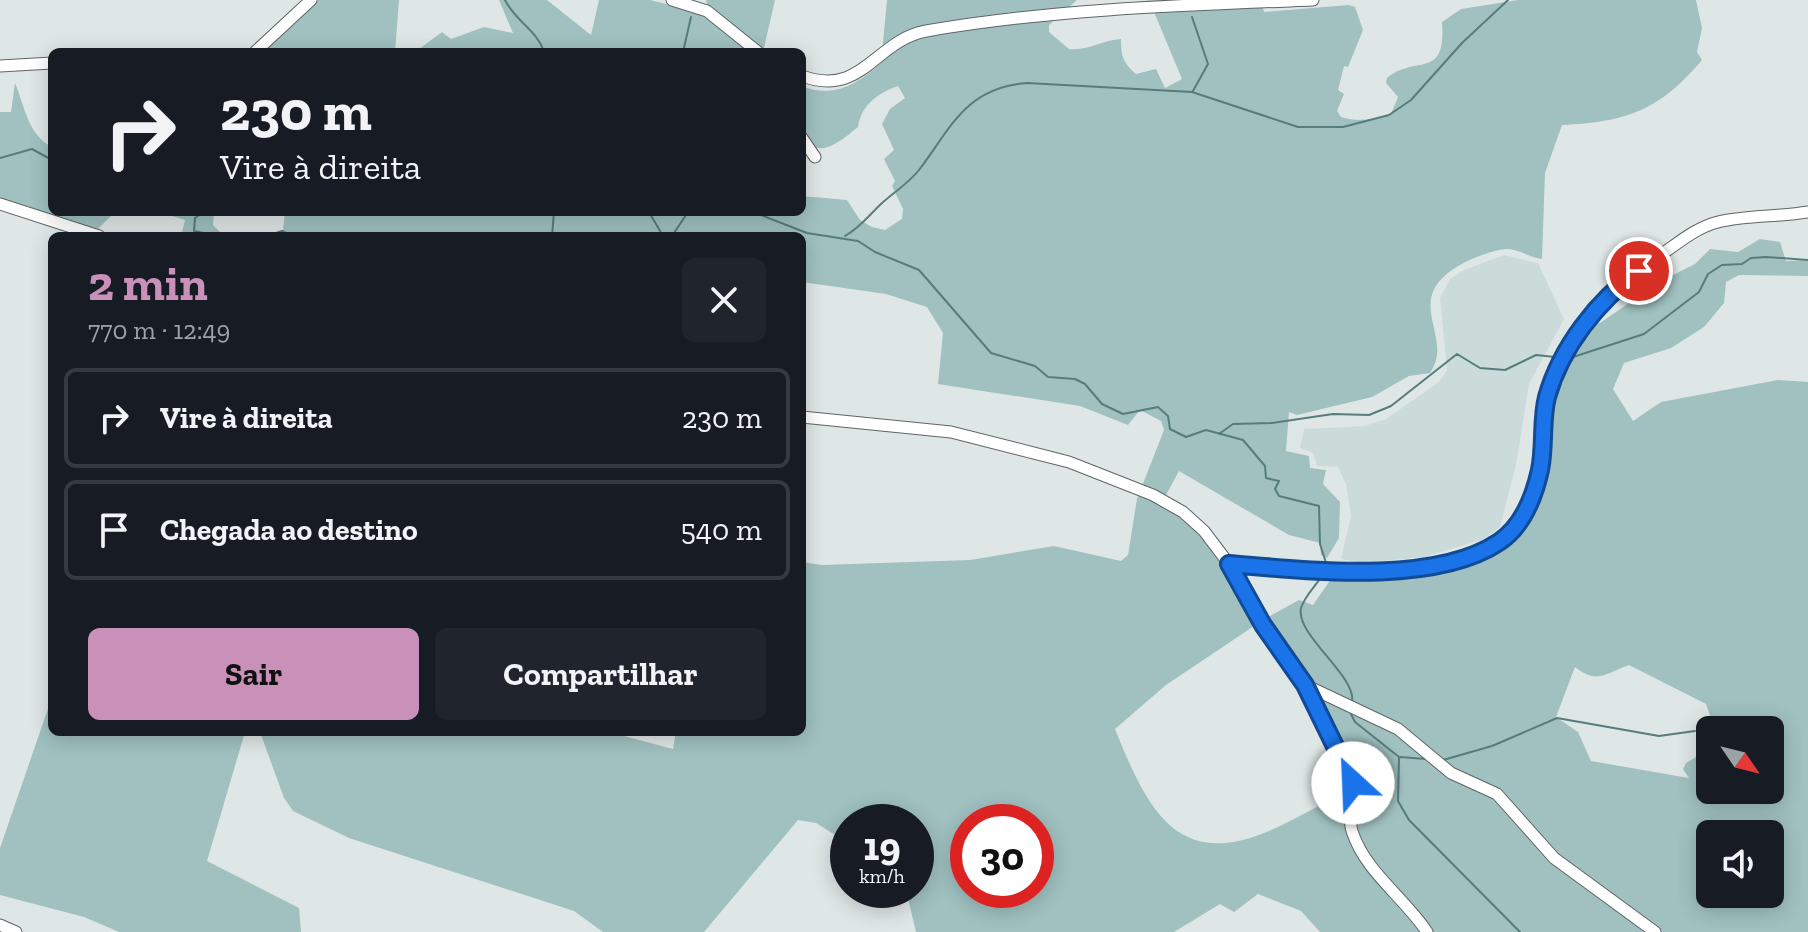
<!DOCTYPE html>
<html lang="pt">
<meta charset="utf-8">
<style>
:root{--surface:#171b24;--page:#20242c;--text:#f1f3f6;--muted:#9ea1a6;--line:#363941;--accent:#c991ba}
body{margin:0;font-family:"Zilla Slab",serif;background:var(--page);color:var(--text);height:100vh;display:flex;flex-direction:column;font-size:30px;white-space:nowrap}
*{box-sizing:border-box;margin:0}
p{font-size:26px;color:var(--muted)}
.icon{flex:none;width:44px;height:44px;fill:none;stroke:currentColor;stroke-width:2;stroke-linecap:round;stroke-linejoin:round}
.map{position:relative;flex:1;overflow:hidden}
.drawer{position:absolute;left:48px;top:232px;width:758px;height:504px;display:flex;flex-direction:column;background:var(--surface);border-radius:12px;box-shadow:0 4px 20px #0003}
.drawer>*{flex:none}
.top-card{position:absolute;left:48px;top:48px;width:758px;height:168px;border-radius:12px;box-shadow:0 4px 20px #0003;background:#171b24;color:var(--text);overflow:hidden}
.needle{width:52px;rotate:125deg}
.fabs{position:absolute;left:1696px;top:716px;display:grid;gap:16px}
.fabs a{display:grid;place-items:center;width:88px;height:88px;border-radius:12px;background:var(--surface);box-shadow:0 4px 20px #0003;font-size:40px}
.speed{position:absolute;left:830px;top:804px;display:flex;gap:16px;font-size:40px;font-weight:700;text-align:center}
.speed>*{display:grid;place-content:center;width:104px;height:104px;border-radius:50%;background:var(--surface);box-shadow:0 4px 20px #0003;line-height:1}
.speed small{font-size:20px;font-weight:400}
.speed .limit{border:12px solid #d22;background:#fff;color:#111}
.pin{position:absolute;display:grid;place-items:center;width:68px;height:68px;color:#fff;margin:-34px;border:4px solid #fff;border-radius:50%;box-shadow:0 2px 8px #0007}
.me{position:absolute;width:88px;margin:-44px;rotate:335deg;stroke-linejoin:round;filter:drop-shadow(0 0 6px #0008)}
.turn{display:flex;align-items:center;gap:28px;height:168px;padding:0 40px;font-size:36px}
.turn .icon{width:104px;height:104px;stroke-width:2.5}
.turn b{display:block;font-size:56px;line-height:68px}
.round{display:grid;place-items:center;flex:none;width:84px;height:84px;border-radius:12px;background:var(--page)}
.overview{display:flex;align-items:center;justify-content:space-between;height:136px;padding:0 40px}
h1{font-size:48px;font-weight:700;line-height:60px;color:var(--accent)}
.action{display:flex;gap:16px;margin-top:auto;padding:16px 40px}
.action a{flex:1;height:92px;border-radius:12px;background:var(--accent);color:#111;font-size:32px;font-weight:700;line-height:92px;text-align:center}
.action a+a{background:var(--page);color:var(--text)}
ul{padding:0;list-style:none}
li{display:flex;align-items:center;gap:24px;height:100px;margin:0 16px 12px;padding:0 24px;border:4px solid var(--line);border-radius:12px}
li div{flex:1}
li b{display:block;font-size:30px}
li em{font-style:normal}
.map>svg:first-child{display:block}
</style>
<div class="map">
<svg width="1808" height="932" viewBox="0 0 1808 932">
<rect width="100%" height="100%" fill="#dfe7e6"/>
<!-- built -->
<path fill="#cadbda" d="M1504 255 1538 263 1564 319 1529 384 1516 465 1500 527 1482 540 1423 557 1362 563 1341 559 1351 516 1346 484 1338 467 1317 466 1313 453 1300 448 1304 429 1365 426 1386 419 1439 382 1447 370 1440 298 1450 279 1464 270Z"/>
<!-- green -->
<path fill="#a0c1c0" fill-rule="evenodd" d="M306 0H399L395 52H256Z
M499 0H547L591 35 599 0H650L710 15 706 0H775L763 52H415L442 32 451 39 484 27 513 33Z
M887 0H1077L1049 25V32L1069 49C1089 51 1101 40 1121 39 1121 56 1123 63 1136 74L1156 69 1165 88 1182 79 1154 12 1228 9 1261 0 1264 12 1349 5 1355 7 1363 30 1348 67 1344 66 1338 90 1344 94 1337 111 1341 117C1357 122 1376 120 1391 114L1398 97 1386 83 1387 78C1417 54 1446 81 1442 22L1461 9 1518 0H1696L1702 28 1697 52 1702 60C1660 110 1627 122 1562 125L1545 173 1542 259C1530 258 1519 249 1507 249 1493 250 1472 258 1460 265 1399 300 1456 336 1430 373L1409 376 1372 397 1297 415 1289 412 1286 451 1309 456 1310 468 1326 470 1323 484 1340 502 1339 538 1327 558 1321 555 1320 543 1289 535 1179 471 1165 497C1203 535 1231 576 1257 624L1166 685 1115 729C1150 816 1181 876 1284 824 1311 810 1335 800 1355 776L1263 620 1299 600 1313 605 1338 569 1359 573 1456 560 1504 538 1524 514 1559 359 1580 321 1582 325 1600 323 1661 281 1695 264 1710 249 1738 252 1760 239 1780 242 1786 261 1808 260V276L1739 275 1726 282 1724 303 1704 327 1671 348 1624 363 1613 389 1633 421 1661 402 1778 380 1808 382V932H1320L1301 911 1258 894 1234 912 1220 904 1174 932H916L906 890H916V822H848V843L816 823 798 820 704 932H603L574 911 349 838 293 811 284 798 260 732H609L673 749 676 732H802V562L822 565 970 560 1054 546 1121 561 1128 555 1137 499 1164 430 1161 421 1140 410 1128 425 1080 406 938 384 943 333 927 307 886 294 802 282V236H271L283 230 285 212H802V196L847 200 860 220 872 227 885 230 902 219 903 209 892 186 895 181 884 159 894 150 882 124 890 109 905 98 898 86C878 93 861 105 858 127 842 140 817 163 802 135V86C833 99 858 84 881 63ZM1629 665 1706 704 1715 730H1770V790H1710V749L1686 763 1683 769 1689 778 1591 761 1578 732 1556 717 1575 667C1598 685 1606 673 1629 665ZM968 822H1036V890H968ZM1710 834H1770V894H1710Z
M15 83C25 107 28 135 52 147V212H115L95 232 0 203V112H11Z
M159 212H214L213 225 224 236H185L182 232 185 220Z
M52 697V732H245L207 861 299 908 301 932H119L84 917 0 895V848Z"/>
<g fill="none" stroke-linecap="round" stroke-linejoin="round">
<!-- stream -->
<path stroke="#567d7c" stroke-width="2" d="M505 0C516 22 537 30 544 52
M1192 17 1208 64 1193 91
M683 52 691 17
M0 158 32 149 52 160
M204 212 195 218 194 231 218 236
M649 212 663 236
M753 212 807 233 858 241 875 252 919 270 991 353 1035 366 1048 377 1075 379 1085 384 1102 404 1123 414 1158 407 1168 416 1170 429 1186 437 1206 430 1243 440 1265 466 1266 478 1279 481 1275 489 1279 496 1319 506 1320 544 1327 566
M267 236 282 231 292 236
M552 236 554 212
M672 236 688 212
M845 236C861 227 869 215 882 203 895 191 908 184 919 170 951 128 965 88 1027 83L1192 92 1298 127H1343L1389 115 1411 100 1462 43 1508 0
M1573 357 1644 334 1699 292 1708 274 1722 265 1742 264 1751 258 1766 257 1808 260
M1219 434 1233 424 1272 423 1333 414 1369 415 1391 406 1457 354 1480 368 1505 370 1536 355 1555 357
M1322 576C1316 585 1304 597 1301 608 1295 635 1357 676 1352 702
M1350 712 1355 722 1399 757 1398 801 1409 820 1520 932
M1400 757 1426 759
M1443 760 1492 746 1557 718 1659 736 1695 731"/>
<!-- minor casing -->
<g stroke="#5f6565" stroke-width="13">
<path id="minor" d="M672 0 707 11 758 52
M255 52 311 0
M0 66 52 63
M802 76C863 98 874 41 926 31 1053 9 1185 5 1313 0
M802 138 815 157
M0 204 99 236
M802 417 951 432 1069 462 1153 495 1183 512 1204 531 1229 564 1263 625 1305 685 1348 770C1356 790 1346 811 1352 831 1365 872 1405 898 1427 932
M1229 564C1297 570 1447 585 1502 540 1545 505 1538 454 1546 406 1548 389 1556 375 1564 361 1594 304 1614 289 1665 252 1682 240 1698 227 1718 222 1746 215 1779 217 1808 212
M1305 685 1398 729 1451 773 1497 794 1554 858 1655 932
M0 925 16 932"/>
</g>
<!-- minor -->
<use href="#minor" stroke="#fff" stroke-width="11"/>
</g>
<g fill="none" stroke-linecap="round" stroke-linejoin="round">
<!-- route casing -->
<g stroke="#114b97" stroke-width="20">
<path id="route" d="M1353 783 1305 685 1263 625 1229 564C1303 570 1434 586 1499 542 1523 526 1534 497 1540 470 1545 446 1541 420 1547 397 1561 347 1598 300 1639 271"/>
</g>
<!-- route -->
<use href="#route" stroke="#1a73e8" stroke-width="14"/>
</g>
</svg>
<div class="fabs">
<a><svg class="needle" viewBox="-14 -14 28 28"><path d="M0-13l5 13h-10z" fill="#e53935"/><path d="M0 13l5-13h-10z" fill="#9ea1a6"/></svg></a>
<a><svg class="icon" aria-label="sound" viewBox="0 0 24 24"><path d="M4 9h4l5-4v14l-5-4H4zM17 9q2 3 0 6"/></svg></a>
</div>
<div class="speed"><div>19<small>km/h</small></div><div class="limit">30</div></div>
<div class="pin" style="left:1639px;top:271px;background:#d93025"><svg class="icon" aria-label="arrive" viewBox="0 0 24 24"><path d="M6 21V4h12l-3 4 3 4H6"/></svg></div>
<svg class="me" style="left:1353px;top:783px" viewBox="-20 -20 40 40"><circle r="19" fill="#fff"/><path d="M0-13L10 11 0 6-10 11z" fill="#1a73e8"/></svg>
<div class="top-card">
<div class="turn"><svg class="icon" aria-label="right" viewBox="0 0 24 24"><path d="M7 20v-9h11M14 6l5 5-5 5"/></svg><div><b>230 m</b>Vire à direita</div></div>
</div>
<section class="drawer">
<div class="overview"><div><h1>2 min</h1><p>770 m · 12:49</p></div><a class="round"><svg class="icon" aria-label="close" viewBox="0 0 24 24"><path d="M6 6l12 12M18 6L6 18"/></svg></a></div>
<ul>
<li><svg class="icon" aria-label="right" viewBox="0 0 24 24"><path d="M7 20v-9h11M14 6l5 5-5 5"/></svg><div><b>Vire à direita</b></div><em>230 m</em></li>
<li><svg class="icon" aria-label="arrive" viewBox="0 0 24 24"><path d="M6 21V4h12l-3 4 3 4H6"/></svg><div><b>Chegada ao destino</b></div><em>540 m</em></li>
</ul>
<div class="action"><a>Sair</a><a>Compartilhar</a></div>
</section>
</div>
